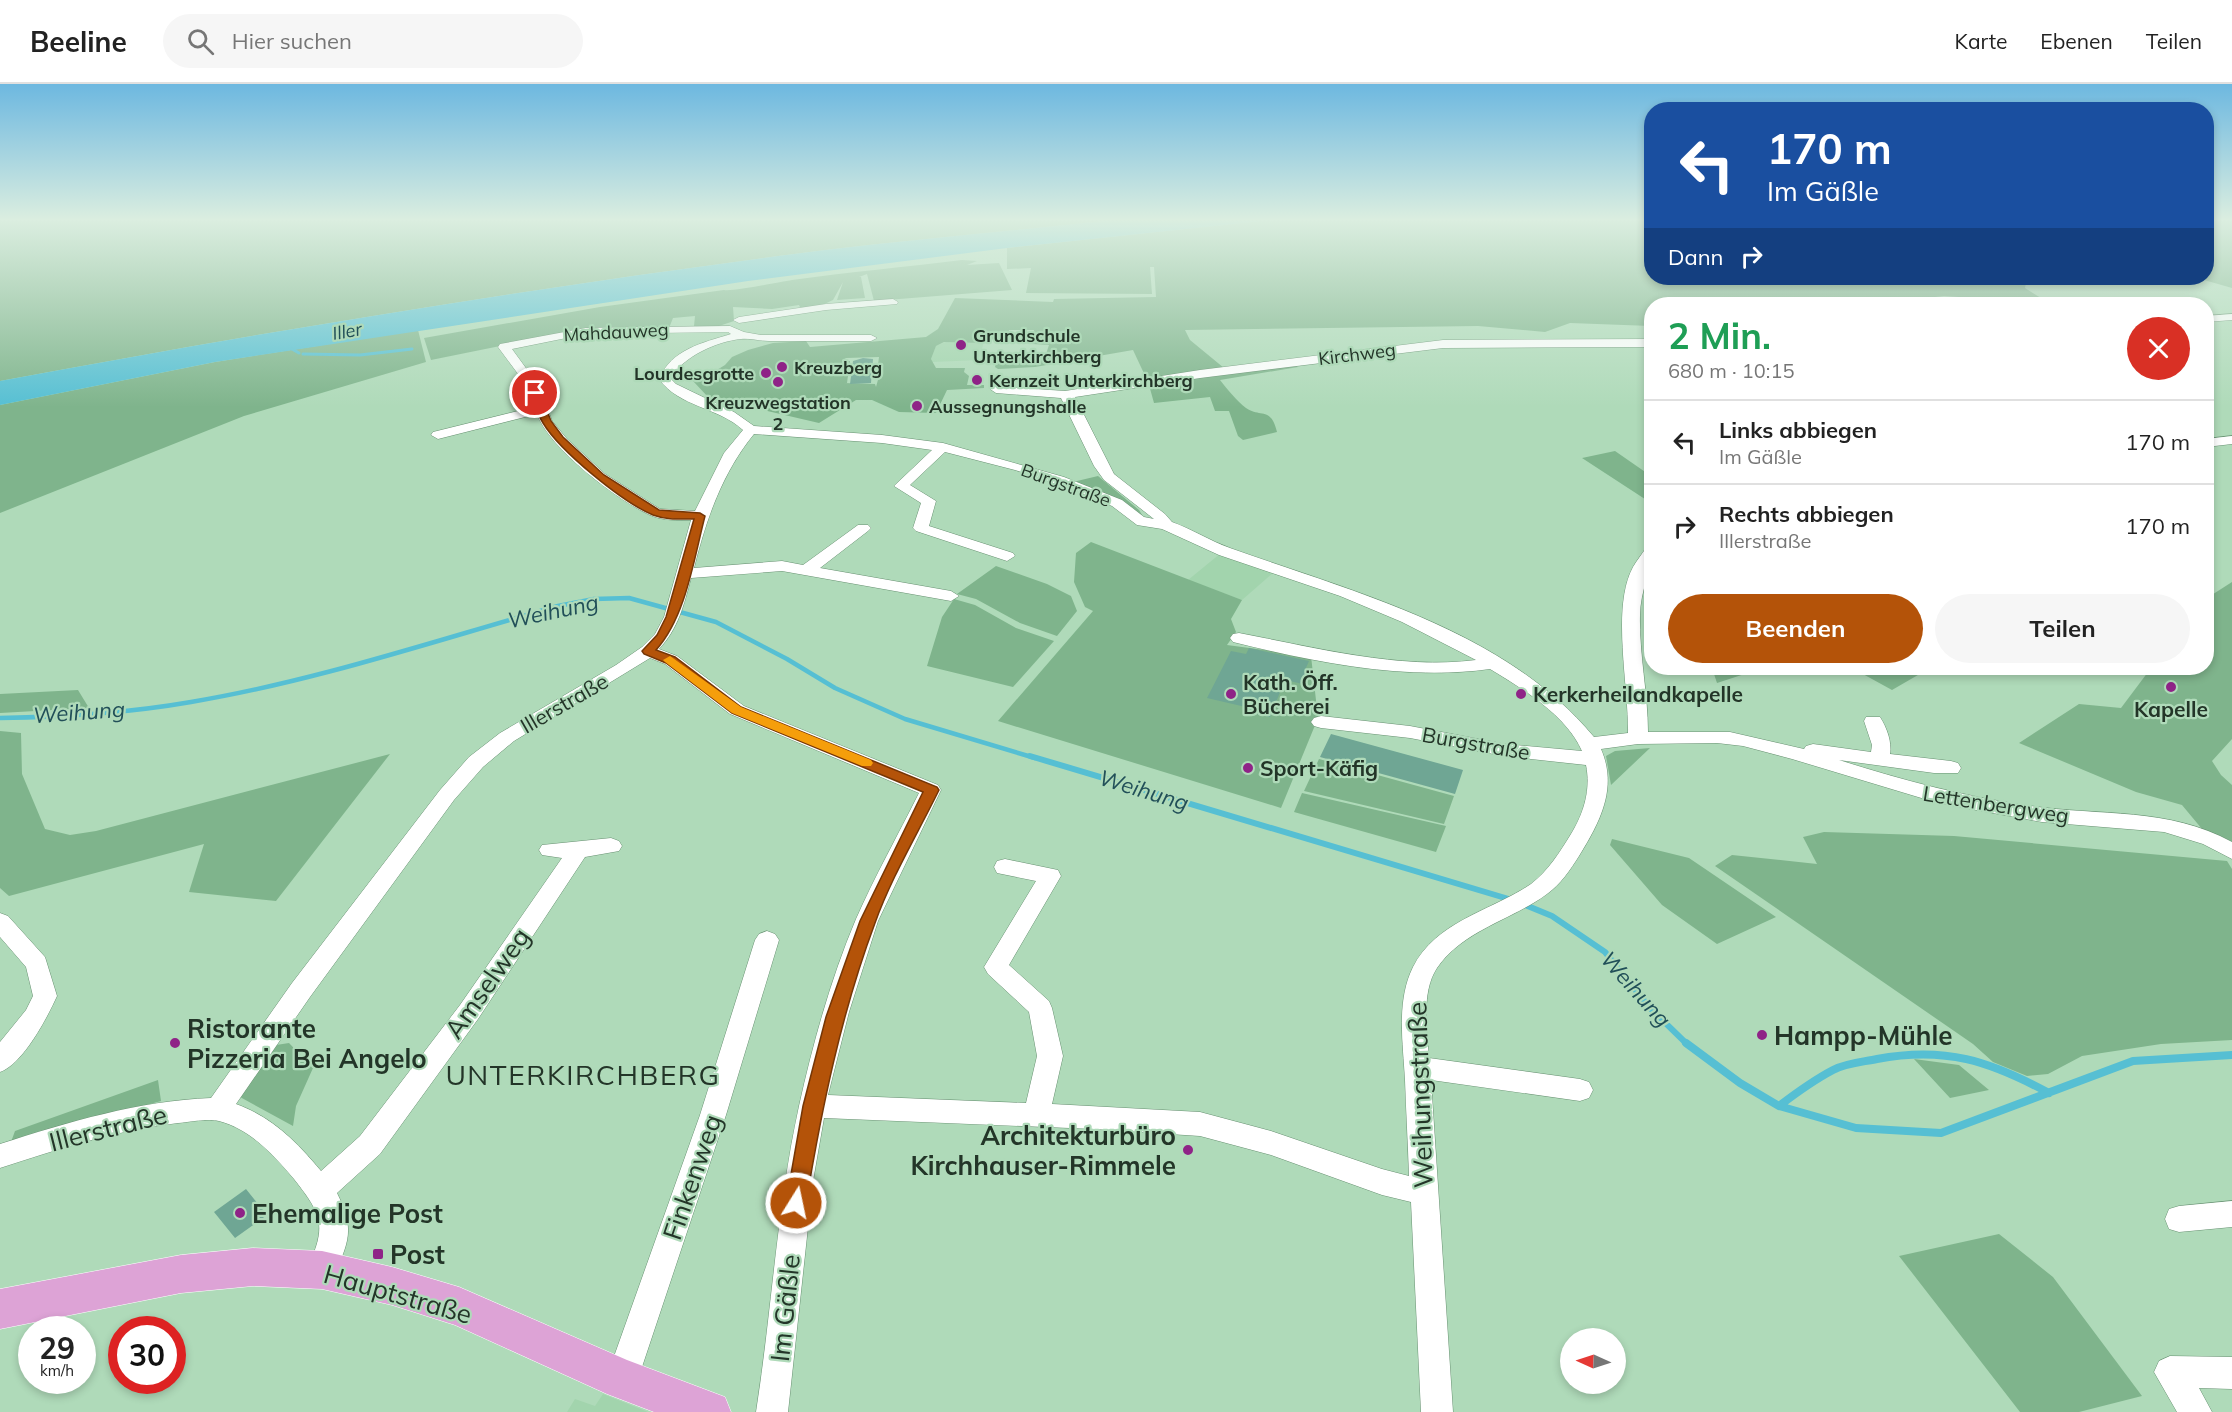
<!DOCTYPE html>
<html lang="de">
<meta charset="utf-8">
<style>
:root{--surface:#fff;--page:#f6f6f6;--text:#222;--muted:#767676;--line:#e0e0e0;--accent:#b45309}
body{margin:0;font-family:Mulish,sans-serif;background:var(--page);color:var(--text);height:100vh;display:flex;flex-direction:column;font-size:22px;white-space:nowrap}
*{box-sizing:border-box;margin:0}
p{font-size:20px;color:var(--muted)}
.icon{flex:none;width:33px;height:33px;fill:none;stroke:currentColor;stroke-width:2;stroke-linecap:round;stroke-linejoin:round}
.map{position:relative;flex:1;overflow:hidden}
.details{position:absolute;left:1644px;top:213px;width:570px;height:378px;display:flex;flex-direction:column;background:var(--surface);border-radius:24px;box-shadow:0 3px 9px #0003}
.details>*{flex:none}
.top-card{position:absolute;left:1644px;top:18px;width:570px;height:183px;border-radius:24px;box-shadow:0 3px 9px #0003;background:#1a4fa0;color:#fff;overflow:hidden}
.needle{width:39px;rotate:273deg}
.controls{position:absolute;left:1560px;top:1244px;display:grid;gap:12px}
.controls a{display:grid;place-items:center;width:66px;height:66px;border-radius:50%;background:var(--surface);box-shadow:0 3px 9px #0003;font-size:30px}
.speed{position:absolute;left:18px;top:1232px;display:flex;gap:12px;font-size:30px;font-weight:700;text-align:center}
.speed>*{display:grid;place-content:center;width:78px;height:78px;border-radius:50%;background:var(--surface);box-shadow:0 3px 9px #0003;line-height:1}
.speed small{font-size:15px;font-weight:400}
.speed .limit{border:9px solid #d22;background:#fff;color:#111}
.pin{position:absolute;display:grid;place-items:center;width:51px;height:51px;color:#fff;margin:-26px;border:3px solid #fff;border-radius:50%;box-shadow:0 2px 6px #0007}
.me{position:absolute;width:66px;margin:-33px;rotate:10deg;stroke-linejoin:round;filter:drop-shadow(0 0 4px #0008)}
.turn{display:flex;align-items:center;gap:21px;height:126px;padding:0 24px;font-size:27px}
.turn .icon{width:78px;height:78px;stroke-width:2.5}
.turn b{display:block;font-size:42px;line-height:51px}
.then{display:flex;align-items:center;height:57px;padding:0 24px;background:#0003;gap:12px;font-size:22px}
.round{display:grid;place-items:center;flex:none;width:63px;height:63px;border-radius:32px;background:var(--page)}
.summary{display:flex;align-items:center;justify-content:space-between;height:102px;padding:0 24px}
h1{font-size:36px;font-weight:700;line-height:45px;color:#1e9e55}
.cta{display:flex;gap:12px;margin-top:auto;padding:12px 24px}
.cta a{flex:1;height:69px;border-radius:36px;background:var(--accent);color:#fff;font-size:24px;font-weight:700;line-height:69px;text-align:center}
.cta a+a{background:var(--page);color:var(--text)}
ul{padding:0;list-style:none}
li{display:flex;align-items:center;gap:18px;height:84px;padding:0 24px;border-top:2px solid var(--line)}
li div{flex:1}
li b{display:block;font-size:22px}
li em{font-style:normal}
header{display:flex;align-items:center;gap:36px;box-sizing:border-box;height:84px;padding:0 30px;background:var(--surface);border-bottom:2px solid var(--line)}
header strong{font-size:28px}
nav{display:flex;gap:33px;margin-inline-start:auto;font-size:21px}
.search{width:420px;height:54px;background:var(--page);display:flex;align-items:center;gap:15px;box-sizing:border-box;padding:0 21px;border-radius:33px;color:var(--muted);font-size:22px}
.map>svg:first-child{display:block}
</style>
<header>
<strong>Beeline</strong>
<div class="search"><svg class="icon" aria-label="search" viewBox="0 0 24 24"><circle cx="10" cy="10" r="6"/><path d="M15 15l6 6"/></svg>Hier suchen</div>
<nav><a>Karte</a><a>Ebenen</a><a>Teilen</a></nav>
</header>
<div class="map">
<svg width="2232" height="1328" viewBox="0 0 2232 1328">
<rect width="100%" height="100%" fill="#afdab9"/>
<!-- built -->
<path fill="#a2d4ad" d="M987 246 979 276 932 278 931 275 936 262 968 248Z
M1221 469 1274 488 1242 516 1188 496Z
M603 1310 648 1328H567L575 1315 595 1322Z"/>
<!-- green -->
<path fill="#7fb48c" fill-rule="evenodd" d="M0 137H1104C1011 147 918 155 825 166 549 201 274 246 0 297Z
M1261 137H1651L1652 194H2030H2027L2025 204 2049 219 1944 212 1872 220H1652L1651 242 1570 239 1545 248 1478 242 1185 246 1190 256 1224 284 1148 298 1133 266 1035 283 998 285 995 283 996 279 1024 272 1045 273 1049 261 1031 260 1034 246H1009L1006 256 985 255 983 259 944 258 936 262 931 275 936 284H965L964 288 969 292 967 301H984V304L947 306 936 329 899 328 872 316H856L819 339 708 313 693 297 707 292 725 281 732 273 748 266 773 259 806 257 810 263 926 253 938 245 955 214 1053 218 1054 215 1156 213 1154 183H1150L1152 210 1026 209 1031 184 1007 185V164ZM879 273 878 281 874 282 873 293 879 292 876 303 875 300 844 299H847L850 277H842L846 274Z
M2207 137H2232V204L2197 194H2206Z
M962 176 977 177 967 181 999 179 1012 206 874 217 867 190 859 193H861L865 214 837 216 843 198 833 216 820 222 801 225 799 221 772 225 733 223 734 237 719 242 697 243 694 242 695 232 673 234 669 244 554 251 431 276 424 254 600 223 724 206C732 208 779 198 792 196 848 188 906 183 962 176Z
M418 246 426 278 244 332 0 429V321L215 278Z
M1294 280 1298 283 1220 296C1227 305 1237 317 1246 324 1260 334 1271 322 1277 348L1243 356 1238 352 1229 327H1215L1210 313 1154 319 1149 301Z
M1615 367 1651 392V419L1582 374Z
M1098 392 1139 426 1142 431H1138L1133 424 1077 400V397Z
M1091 458 1242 516 1231 535 1236 548 1227 561 1311 572 1318 634 1281 724 998 637 1093 527 1085 523 1074 498 1076 469Z
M996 482 1047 500 1071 512 1077 527 1057 552 1020 539 976 515 957 510Z
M2232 498V655L2212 677 2221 691 2232 701V767L2207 751 2182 721 2136 708 2019 659 2079 620 2121 624 2151 584H2206L2207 514Z
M954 515 975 521 1016 544 1054 557 1013 603 927 582 942 533Z
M1712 584H1763L1717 599Z
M1852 584H1930L1892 606Z
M78 606 89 624 0 629V610Z
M0 647 21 649 22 690 45 745 70 751 96 747 390 670 276 817 189 808 204 760 9 812 0 804Z
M1650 664 1611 701 1606 672 1615 667Z
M1319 675 1454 712 1444 740 1304 707Z
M1302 709 1446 742 1436 768 1294 728Z
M1824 748 1954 752 2227 777 2232 785V956L2161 960 2082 972 2048 990 2027 992 1993 978 1973 960 1715 782 1732 771 1817 780 1803 753Z
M1612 755 1689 774 1776 833 1717 860 1662 821 1610 761Z
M289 959 313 984 296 1022 293 1042 240 1013 270 962Z
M1914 975 1959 981 1989 1006 1950 1014Z
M158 996 161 1017 11 1058 15 1047Z
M1999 1150 2053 1193 2142 1312 2079 1328H2020L1899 1172Z"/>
<!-- water -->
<path fill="#56bfd3" d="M1104 137H1261L1007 164 748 197 215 278 0 321V297C274 246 549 201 825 166 918 155 1011 147 1104 137Z"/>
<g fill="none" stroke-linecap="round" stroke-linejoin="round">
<!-- stream-far3 -->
<path stroke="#56bfd3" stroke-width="3" d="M292 265 299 269
M303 270 360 271 412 265"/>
<!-- stream-far2 -->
<path stroke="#56bfd3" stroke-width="4.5" d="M0 634C64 633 128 629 191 618 316 597 437 556 558 522L594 515 629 514 716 538 787 575 835 604 905 635 1035 674"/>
<!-- stream-far1 -->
<path stroke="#56bfd3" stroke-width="6" d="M1030 672 1512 816
M1523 820 1552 832 1605 868 1650 924 1688 961"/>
<!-- stream -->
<path stroke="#56bfd3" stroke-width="8" d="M1686 959 1740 999 1779 1022 1856 1044 1941 1049 2133 977 2232 971
M1779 1022C1796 1009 1814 996 1833 986 1846 979 1863 978 1877 975 1945 962 1990 977 2049 1009"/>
</g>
<!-- building -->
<path fill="#6fa694" d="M863 274 873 275 871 299 850 300 853 277Z
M1249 564 1309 577 1305 586 1308 587 1303 600 1285 596 1270 633 1248 628 1250 624 1207 614 1231 567 1246 570Z
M1331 650 1463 686 1455 710 1320 673Z
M246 1105 267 1131 235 1154 214 1128Z"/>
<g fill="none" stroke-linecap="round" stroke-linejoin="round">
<!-- minor casing -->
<g stroke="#689172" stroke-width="1">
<path id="minor" d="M893 215 898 218 897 220 826 226 739 239 733 236 739 233 826 220Z
M2232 230V236L2206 238V232Z
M730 242 744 248 761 251H871L877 254 871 257C837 257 803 257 769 257 760 257 750 254 741 255 718 257 681 273 671 295L676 300 734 328 754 342 882 351 943 359 1064 393 1122 416 1144 433 1154 435 1104 396 1094 382 1061 314 996 309 990 305 992 302 1065 307 1200 286 1443 256 1652 255V263L1443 264 1200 294 1075 313 1114 390 1165 430 1172 438C1192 445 1210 457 1230 464 1356 509 1505 546 1594 653L1628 649C1629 603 1611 523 1633 483 1637 476 1642 470 1646 464L1652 462C1652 486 1640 507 1640 531 1639 570 1648 609 1648 648H1730L1804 665 1806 662 1813 660 1871 668 1872 661 1864 637 1866 633H1880C1887 644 1892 658 1890 670L1951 677 1958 679 1961 684 1958 689H1934L1839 676C1902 696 1965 713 2031 722 2099 732 2169 723 2232 758V775L2203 760 2164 748 2042 738 1938 719 1792 675 1743 662 1717 659 1638 660 1601 665C1618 704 1600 738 1579 772 1570 786 1561 800 1547 810 1512 836 1463 846 1437 884 1421 908 1427 946 1429 974L1580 995 1589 998 1593 1006 1589 1014 1580 1017 1431 996 1453 1328H1421L1411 1118 1382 1111 1271 1071 1200 1052 1094 1045 824 1034 813 1097 788 1328H756C772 1226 777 1122 799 1022 813 959 831 894 856 835 875 792 898 751 919 709L730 630 665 580 650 574 514 657 483 683 454 716 310 913 236 1020C272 1033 297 1058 321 1087L360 1052 460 921 562 774 542 771 539 766 542 761 611 754 619 757 622 762 619 767 585 773 478 935 380 1070 337 1109C356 1147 348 1159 332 1196L322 1200 312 1196 307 1186C326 1142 324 1133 294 1095 274 1071 250 1045 219 1037 207 1034 190 1038 178 1039 117 1046 58 1065 0 1084V1060C69 1038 138 1017 211 1014L292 899 440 706 469 673 500 649 616 581 642 563 655 550 664 533 691 436C678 436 663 437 650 431 617 416 549 364 537 330L438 355 431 351 433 348 534 323 527 302 498 263 500 260 586 244ZM728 248 731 250C702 259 672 265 659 295 679 323 718 323 743 346L724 369 695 427 660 425 605 390 567 355 552 337 539 302 512 265 586 250ZM754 350 882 359 932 366 894 402 921 419 913 444 916 447 1007 477 1015 472 1013 469 929 442 936 417 910 401 945 368 1015 386 1074 406 1112 422 1137 441 1162 445 1219 471 1340 512 1402 538 1476 576C1401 586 1313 563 1239 549L1233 550 1230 554 1233 558C1315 578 1405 597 1490 585 1523 605 1566 631 1582 667L1504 660 1410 642 1321 632 1314 634 1311 638 1314 642 1321 644 1410 654 1504 672 1586 681C1591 705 1584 729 1571 750 1560 768 1548 787 1531 800 1491 827 1436 837 1413 883 1396 917 1403 959 1405 996 1406 1028 1408 1060 1409 1092L1382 1085 1271 1047 1200 1028 1052 1020 1063 972 1052 924 1049 917 1009 881 1061 792 1058 786 1005 775 997 777 994 783 997 789 1036 797 984 883 988 890 1029 928 1037 972 1026 1019 828 1011 849 928 878 837 941 706 938 701 744 622 677 572 659 565C678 545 684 521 691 494L782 487 951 517 959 512 951 507 820 484 868 447 871 444 868 441H858L803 481 782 477 694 484C706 436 722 389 754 350Z
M2232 352V360L2206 363V355Z
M0 829 8 832 45 873 57 912C47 934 23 980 0 988V958L26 926 33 912 26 883 0 853Z
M767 847 775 850 779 856 726 1031 638 1295 633 1306 622 1311 611 1306 606 1295 700 1031 755 856 759 850Z
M2232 1117V1143L2179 1148 2169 1145 2165 1135 2169 1125 2179 1122Z
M2170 1272 2232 1273V1305L2199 1304 2212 1328H2177L2154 1288 2159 1277Z"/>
</g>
<!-- major casing -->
<g stroke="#fff" stroke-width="1">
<path id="major" d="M253 1164 322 1167 392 1183 459 1203 627 1276 725 1313 731 1328H654L607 1310 455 1241 392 1221 322 1205 253 1202 181 1209 0 1245V1205L181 1171Z"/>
</g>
<!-- minor -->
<use href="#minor" fill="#fff" fill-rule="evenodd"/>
<!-- major -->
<use href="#major" fill="#dda3d6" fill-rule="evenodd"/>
</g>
<!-- sky -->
<linearGradient id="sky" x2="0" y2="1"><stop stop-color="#6db8e0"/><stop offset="0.42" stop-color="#dbeee0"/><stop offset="1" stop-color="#dbeee0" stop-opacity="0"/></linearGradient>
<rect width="2232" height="323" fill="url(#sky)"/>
<!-- route -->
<path fill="#b45309" stroke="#753606" stroke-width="1.5" d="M532 307 540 309 551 337 563 353 604 391 659 426 700 429 705 432C694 474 686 533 656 566L675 573 741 623 937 703 939 706C918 749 891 794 875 839 841 930 822 1023 806 1119L803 1125 796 1128 789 1125 786 1119 803 1022 826 933 860 837 923 708 732 629 666 579 644 570 642 567 657 551 666 533 694 435C680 435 666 436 653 431 622 418 560 367 543 339 537 330 534 319 531 309Z"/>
<!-- slow -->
<path fill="#f59e0b" d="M670 572 741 623 871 676 873 679 871 682H862L732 629 665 578 663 576Z"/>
<!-- markers -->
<g fill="#8f2387" stroke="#afdab9" stroke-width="2">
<circle cx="961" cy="261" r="6"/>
<circle cx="782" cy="283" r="6"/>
<circle cx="766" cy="289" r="6"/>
<circle cx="977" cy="296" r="6"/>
<circle cx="778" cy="298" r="6"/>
<circle cx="917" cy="322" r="6"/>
<circle cx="2171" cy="603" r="6"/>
<circle cx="1231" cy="610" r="6"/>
<circle cx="1521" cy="610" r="6"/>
<circle cx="1248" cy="684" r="6"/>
<circle cx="1762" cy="951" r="6"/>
<circle cx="175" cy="959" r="6"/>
<circle cx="1188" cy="1066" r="6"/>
<circle cx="240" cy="1129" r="6"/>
<rect x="372" y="1164" width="12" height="12" rx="3"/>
</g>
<g text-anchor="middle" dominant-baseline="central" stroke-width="4.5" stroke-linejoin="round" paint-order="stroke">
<!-- far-water labels -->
<g font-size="18" font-style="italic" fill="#214f58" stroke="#afdab9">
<text transform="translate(347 247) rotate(-10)">Iller</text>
</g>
<!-- far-street labels -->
<g font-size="18" fill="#233528" stroke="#afdab9">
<text transform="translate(616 248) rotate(-3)">Mahdauweg</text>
<text transform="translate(1357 270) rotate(-7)">Kirchweg</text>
<text transform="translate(1066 401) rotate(20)">Burgstraße</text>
</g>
<!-- far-poi labels -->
<g font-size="18" font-weight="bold" fill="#233528" stroke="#afdab9" text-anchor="start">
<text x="973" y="251">Grundschule<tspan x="973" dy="21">Unterkirchberg</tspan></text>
<text x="794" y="283">Kreuzberg</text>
<text x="754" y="289" text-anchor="end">Lourdesgrotte</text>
<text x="989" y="296">Kernzeit Unterkirchberg</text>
<text x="778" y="318" text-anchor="middle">Kreuzwegstation<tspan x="778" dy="21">2</tspan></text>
<text x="929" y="322">Aussegnungshalle</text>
</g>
<!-- poi labels -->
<g font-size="21" font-weight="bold" fill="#233528" stroke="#afdab9" text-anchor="start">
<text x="1243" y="598">Kath. Öff.<tspan x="1243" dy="24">Bücherei</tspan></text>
<text x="1533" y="610">Kerkerheilandkapelle</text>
<text x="2171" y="625" text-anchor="middle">Kapelle</text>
<text x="1260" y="684">Sport-Käfig</text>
</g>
<!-- street labels -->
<g font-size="21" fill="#233528" stroke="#afdab9">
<text transform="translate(564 619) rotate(-30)">Illerstraße</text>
<text transform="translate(1476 659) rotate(10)">Burgstraße</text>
<text transform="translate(1996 720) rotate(9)">Lettenbergweg</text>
</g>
<!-- water labels -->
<g font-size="22" font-style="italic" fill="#214f58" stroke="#afdab9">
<text transform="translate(553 527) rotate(-12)">Weihung</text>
<text transform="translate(79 628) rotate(-4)">Weihung</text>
<text transform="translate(1144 706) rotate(17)">Weihung</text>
<text transform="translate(1636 905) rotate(48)">Weihung</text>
</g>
<!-- near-street labels -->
<g font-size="26" fill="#233528" stroke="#afdab9">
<text transform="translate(487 899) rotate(-55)">Amselweg</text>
<text transform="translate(1420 1011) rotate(-92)">Weihungstraße</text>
<text transform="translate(108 1044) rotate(-14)">Illerstraße</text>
<text transform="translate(692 1093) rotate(-71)">Finkenweg</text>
<text transform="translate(398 1210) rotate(16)">Hauptstraße</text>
<text transform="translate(785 1224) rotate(-84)">Im Gäßle</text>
</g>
<!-- near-poi labels -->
<g font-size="26" font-weight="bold" fill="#233528" stroke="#afdab9" text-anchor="start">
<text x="187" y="944">Ristorante<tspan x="187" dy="30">Pizzeria Bei Angelo</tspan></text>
<text x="1774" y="951">Hampp-Mühle</text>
<text x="1176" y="1051" text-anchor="end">Architekturbüro<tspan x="1176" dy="30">Kirchhauser-Rimmele</tspan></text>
<text x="252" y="1129">Ehemalige Post</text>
<text x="390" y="1170">Post</text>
</g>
<!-- near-quarter labels -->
<g font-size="28" letter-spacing="1.5" fill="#233528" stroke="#afdab9">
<text x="583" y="990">UNTERKIRCHBERG</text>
</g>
</g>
</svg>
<div class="controls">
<a><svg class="needle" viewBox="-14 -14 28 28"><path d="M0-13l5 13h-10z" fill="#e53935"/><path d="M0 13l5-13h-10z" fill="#767676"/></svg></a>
</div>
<div class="speed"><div>29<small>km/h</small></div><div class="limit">30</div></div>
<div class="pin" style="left:535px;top:309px;background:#d93025"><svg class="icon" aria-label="arrive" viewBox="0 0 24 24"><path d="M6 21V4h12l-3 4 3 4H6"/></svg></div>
<svg class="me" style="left:796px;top:1119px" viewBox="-20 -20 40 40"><circle r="17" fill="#b45309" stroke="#fff" stroke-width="3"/><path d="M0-11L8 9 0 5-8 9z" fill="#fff"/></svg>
<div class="top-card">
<div class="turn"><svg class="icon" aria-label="left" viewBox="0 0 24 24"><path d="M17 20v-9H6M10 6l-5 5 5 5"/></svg><div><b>170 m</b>Im Gäßle</div></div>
<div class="then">Dann<svg class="icon" aria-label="right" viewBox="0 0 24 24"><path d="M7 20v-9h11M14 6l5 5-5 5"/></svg></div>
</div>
<section class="details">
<div class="summary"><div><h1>2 Min.</h1><p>680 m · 10:15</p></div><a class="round" style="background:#d93025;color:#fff"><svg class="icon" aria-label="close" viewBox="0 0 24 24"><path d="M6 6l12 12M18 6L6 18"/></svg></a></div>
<ul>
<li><svg class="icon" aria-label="left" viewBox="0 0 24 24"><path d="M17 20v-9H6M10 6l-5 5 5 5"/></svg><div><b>Links abbiegen</b><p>Im Gäßle</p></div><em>170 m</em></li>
<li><svg class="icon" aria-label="right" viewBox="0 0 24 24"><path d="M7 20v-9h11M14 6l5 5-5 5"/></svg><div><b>Rechts abbiegen</b><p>Illerstraße</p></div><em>170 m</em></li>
</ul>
<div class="cta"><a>Beenden</a><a>Teilen</a></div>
</section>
</div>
